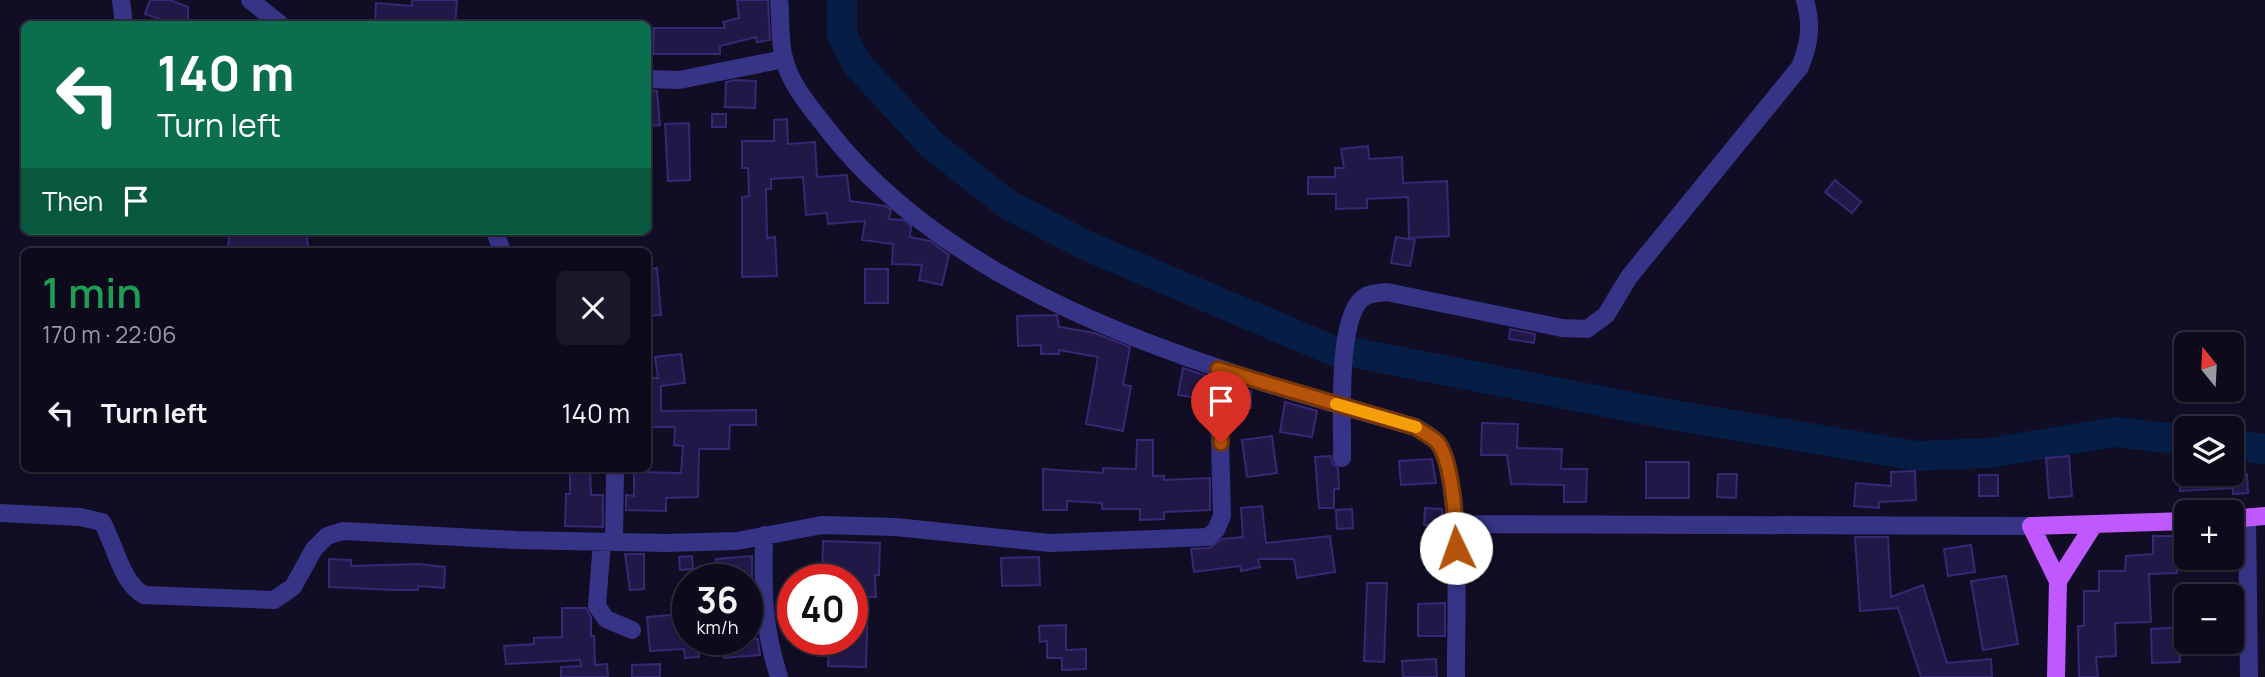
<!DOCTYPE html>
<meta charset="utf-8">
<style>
:root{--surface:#0d0a1c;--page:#1b1829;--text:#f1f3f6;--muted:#9a9aa3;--line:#2d2b3b}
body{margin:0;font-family:Manrope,sans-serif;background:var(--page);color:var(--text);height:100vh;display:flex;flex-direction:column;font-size:26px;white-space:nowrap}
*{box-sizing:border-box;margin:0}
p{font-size:23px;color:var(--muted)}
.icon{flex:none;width:38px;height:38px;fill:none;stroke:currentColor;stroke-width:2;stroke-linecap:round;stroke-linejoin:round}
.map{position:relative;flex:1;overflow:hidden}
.sheet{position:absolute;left:21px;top:248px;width:630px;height:224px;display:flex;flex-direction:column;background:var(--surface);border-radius:10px;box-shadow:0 2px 5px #0004,0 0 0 2px var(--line)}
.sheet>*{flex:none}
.banner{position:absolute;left:21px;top:21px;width:630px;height:214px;border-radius:10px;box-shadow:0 2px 5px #0004,0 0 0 2px var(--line);background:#0b6e4f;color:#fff;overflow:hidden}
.needle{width:46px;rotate:342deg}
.controls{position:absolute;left:2174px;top:332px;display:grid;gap:14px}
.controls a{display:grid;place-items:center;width:70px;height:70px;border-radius:10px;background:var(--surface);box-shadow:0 2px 5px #0004,0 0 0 2px var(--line);font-size:35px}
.speed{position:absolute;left:672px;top:564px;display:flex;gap:14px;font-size:35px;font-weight:700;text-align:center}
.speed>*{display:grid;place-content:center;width:91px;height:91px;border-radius:50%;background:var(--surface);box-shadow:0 2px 5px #0004,0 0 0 2px var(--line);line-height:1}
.speed small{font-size:18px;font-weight:400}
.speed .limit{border:10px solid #d22;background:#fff;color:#111}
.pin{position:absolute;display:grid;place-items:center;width:60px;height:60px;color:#fff;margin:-72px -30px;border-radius:50% 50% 50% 0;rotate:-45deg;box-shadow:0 0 7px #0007}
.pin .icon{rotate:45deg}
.me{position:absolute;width:77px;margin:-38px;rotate:357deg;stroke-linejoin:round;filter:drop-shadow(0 0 5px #0008)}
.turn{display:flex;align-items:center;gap:24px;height:147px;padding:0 21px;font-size:32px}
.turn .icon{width:91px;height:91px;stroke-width:2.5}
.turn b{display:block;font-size:49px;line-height:60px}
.then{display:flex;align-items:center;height:66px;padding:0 21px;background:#0003;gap:14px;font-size:26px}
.round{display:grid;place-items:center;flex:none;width:74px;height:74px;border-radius:10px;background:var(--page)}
.headline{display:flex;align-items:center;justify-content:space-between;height:119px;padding:0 21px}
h1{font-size:42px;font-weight:600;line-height:52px;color:#1e9e55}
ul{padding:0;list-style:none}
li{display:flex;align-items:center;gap:21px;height:91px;padding:0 21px}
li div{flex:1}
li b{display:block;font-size:26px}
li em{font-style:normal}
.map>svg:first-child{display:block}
</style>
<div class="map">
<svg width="2265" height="677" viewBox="0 0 2265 677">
<rect width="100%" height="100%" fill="#110d25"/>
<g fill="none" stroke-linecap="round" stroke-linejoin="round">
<!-- river -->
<path stroke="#061d45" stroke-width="30" d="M842 0V36L858 65 932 145 1007 204 1087 246 1334 351
M1356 353 1667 414 1917 456 1989 453 2115 432 2186 440
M2231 445 2265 449"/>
</g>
<!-- building -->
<path fill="#211847" stroke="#372875" stroke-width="2" d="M150 0H170L188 7V24H173L145 14Z
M412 0H457L455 24H375L376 3 412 6Z
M737 0H768L770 40 757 42 756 37 720 46V54H653L654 28H725L723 22 739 18Z
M735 80 756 81 755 108 725 107 726 82Z
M648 90 657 91 660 125 648 126Z
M712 114H726V127H712Z
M787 119 788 144 815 142 817 177 847 175 850 201 886 206 891 210 889 219 904 220 911 226 910 237 930 241 949 255 942 285 919 280 922 265 892 264 893 244 862 240 865 221 828 224 827 213 806 215 803 177 771 179V189H766L767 238 775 237 777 276 742 277V197L749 196 748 168H742V141H774V120Z
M689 123 690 180 668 181 665 124Z
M1368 146 1369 159 1402 157 1403 183 1447 181 1449 236 1409 238 1408 197 1367 199V208L1336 209V194H1308V177H1335V168H1344L1341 149Z
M1835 180 1861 202 1852 213 1825 192Z
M307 231 308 252H228L229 234Z
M1396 237 1415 240 1410 266 1391 263Z
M657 268 661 315 648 316V269Z
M865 269H888V303H865Z
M1057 315 1059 327 1095 333 1130 347 1123 385 1131 386 1123 431 1086 424 1098 357 1059 350V354H1041V345L1018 346 1017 316Z
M1510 329 1535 334 1534 343 1509 339Z
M681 354 685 383 661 386V411L756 410V425H730L729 449H699L698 497 666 498V511L626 510V495L634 496V472L681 473 683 446 674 445 675 427H648V378H658L655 357Z
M1183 368 1207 376 1204 399 1178 395Z
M1235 390 1251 391V408H1235Z
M1285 402 1317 411 1312 437 1280 432Z
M1482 423 1518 424 1517 448 1562 449 1561 469H1587L1586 502H1564V485L1511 484 1507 455H1481Z
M1272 436 1277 473 1247 477 1242 440Z
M1137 440H1153V476H1164V480L1210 478V510L1164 512V519L1140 520V509H1102V503L1067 501V510H1043V469L1103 473V468L1136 469Z
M1331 456 1333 464 1338 468 1339 489H1334V508H1319L1315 457Z
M2069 456 2072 496 2049 498 2046 458Z
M1432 459 1436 483 1401 485 1399 461Z
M1646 462H1689V498H1646Z
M570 469H590L591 495H603V527L565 526 566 494H570Z
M1915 471 1916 500 1879 502V508L1854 506 1856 483 1891 486V472Z
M1718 474H1737L1736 498 1717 497Z
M2179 474H2247L2248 493 2233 494V488L2180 491Z
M1979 475H1998V496H1979Z
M1262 506 1266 543 1330 536 1335 572 1297 578 1294 559H1258L1260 567 1241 571 1240 566 1194 572 1191 549 1209 548 1222 539 1243 537 1241 508Z
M1425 508 1442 509 1444 526 1424 525Z
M1352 509 1353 528 1337 529 1336 510Z
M2153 536H2176L2177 573 2149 574 2151 622 2115 623 2116 656 2096 657 2098 677H2079L2078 626H2084V591H2099V571H2125L2126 556 2153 554Z
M1855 537H1888L1891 597 1923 585 1947 663 1991 659 1992 677H1921L1898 608 1860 611Z
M823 541 880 543 879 575H875L876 597H868L866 667 828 666 829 639H852V576L822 575Z
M1971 545 1975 572 1948 576 1944 549Z
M625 554H644V589L630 590Z
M692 556 693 569 680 570 679 557Z
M752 556V579H718L716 559Z
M1039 557 1040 585 1002 586 1001 558Z
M329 559 351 560V566L418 564 445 567 444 588 418 586V590H395L329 587Z
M2006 576 2018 644 1983 650 1971 581Z
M1367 583H1387L1384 662 1364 661Z
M688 602V643H698L699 657 685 658 684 649 650 651 647 617 671 615V603Z
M1445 603V636H1418V604Z
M562 608H586L591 617V636H594L595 665 607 664 608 677H561V667L581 666 580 660 506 664 504 646 534 644V638L562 637Z
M1066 625V650L1086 649V669L1062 670V658H1047V641L1040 642 1039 626Z
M2179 627 2180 662 2152 663 2151 629Z
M722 639H758L760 655 724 658Z
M1436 659 1437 677H1403L1402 661Z
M660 664V677H632V665Z"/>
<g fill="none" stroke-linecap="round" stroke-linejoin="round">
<!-- minor -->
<path stroke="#373487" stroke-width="18" d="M121 0 124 24
M250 0 280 24
M779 0C781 18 779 41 784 58 790 85 812 109 828 130 962 302 1214 370 1415 427 1422 431 1432 436 1437 442 1464 475 1455 630 1456 677
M648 79 679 80 784 59
M495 231 502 252
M1342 458C1343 427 1335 311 1366 296 1371 293 1381 293 1387 292L1562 328 1587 329 1606 315 1629 277 1800 67C1810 42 1812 25 1805 0
M0 513 80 517 102 522C115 544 121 583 144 595L274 600 293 587 314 549 327 536 343 531 515 540 666 543 737 541 822 525 896 527 1050 543 1208 537 1216 530 1222 516 1218 368
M2247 518 2249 677
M1456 524 2031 526
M764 535C763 590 762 624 779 677
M614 541 615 469
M602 542 597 606 606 619 632 630"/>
<!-- major -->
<path stroke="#c058ff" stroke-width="18" d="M2231 519 2265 516
M2058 581 2093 526
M2056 677 2058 581 2031 526 2186 521"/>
</g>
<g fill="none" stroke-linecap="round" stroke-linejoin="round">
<!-- route casing -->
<g stroke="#753606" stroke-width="18">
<path id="route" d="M1221 443 1218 369 1415 427C1422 432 1433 437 1438 443 1453 464 1456 522 1456 548"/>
</g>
<!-- route -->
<use href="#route" stroke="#b45309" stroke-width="12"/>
<!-- slow -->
<path stroke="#f59e0b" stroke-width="12" d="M1336 404 1416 427"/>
</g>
</svg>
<div class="controls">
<a><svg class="needle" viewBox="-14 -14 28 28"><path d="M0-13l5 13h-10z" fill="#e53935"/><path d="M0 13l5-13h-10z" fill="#9a9aa3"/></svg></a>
<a><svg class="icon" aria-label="layers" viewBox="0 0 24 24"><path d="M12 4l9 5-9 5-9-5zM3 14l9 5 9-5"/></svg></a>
<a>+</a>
<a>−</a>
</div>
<div class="speed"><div>36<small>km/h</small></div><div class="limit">40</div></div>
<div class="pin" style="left:1221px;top:443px;background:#d93025"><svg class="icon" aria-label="arrive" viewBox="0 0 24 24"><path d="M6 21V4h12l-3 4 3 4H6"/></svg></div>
<svg class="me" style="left:1456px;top:548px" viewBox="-20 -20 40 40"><circle r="19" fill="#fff"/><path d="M0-13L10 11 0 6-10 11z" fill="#b45309"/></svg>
<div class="banner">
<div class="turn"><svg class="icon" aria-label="left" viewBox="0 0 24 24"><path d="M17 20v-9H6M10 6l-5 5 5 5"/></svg><div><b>140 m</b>Turn left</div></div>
<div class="then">Then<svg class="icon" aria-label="arrive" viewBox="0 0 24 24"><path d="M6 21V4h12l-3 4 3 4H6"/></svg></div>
</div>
<section class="sheet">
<div class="headline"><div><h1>1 min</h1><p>170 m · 22:06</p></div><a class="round"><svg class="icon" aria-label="close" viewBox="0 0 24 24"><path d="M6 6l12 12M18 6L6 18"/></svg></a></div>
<ul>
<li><svg class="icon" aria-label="left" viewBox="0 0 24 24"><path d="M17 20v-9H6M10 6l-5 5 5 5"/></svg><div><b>Turn left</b></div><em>140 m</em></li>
</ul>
</section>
</div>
